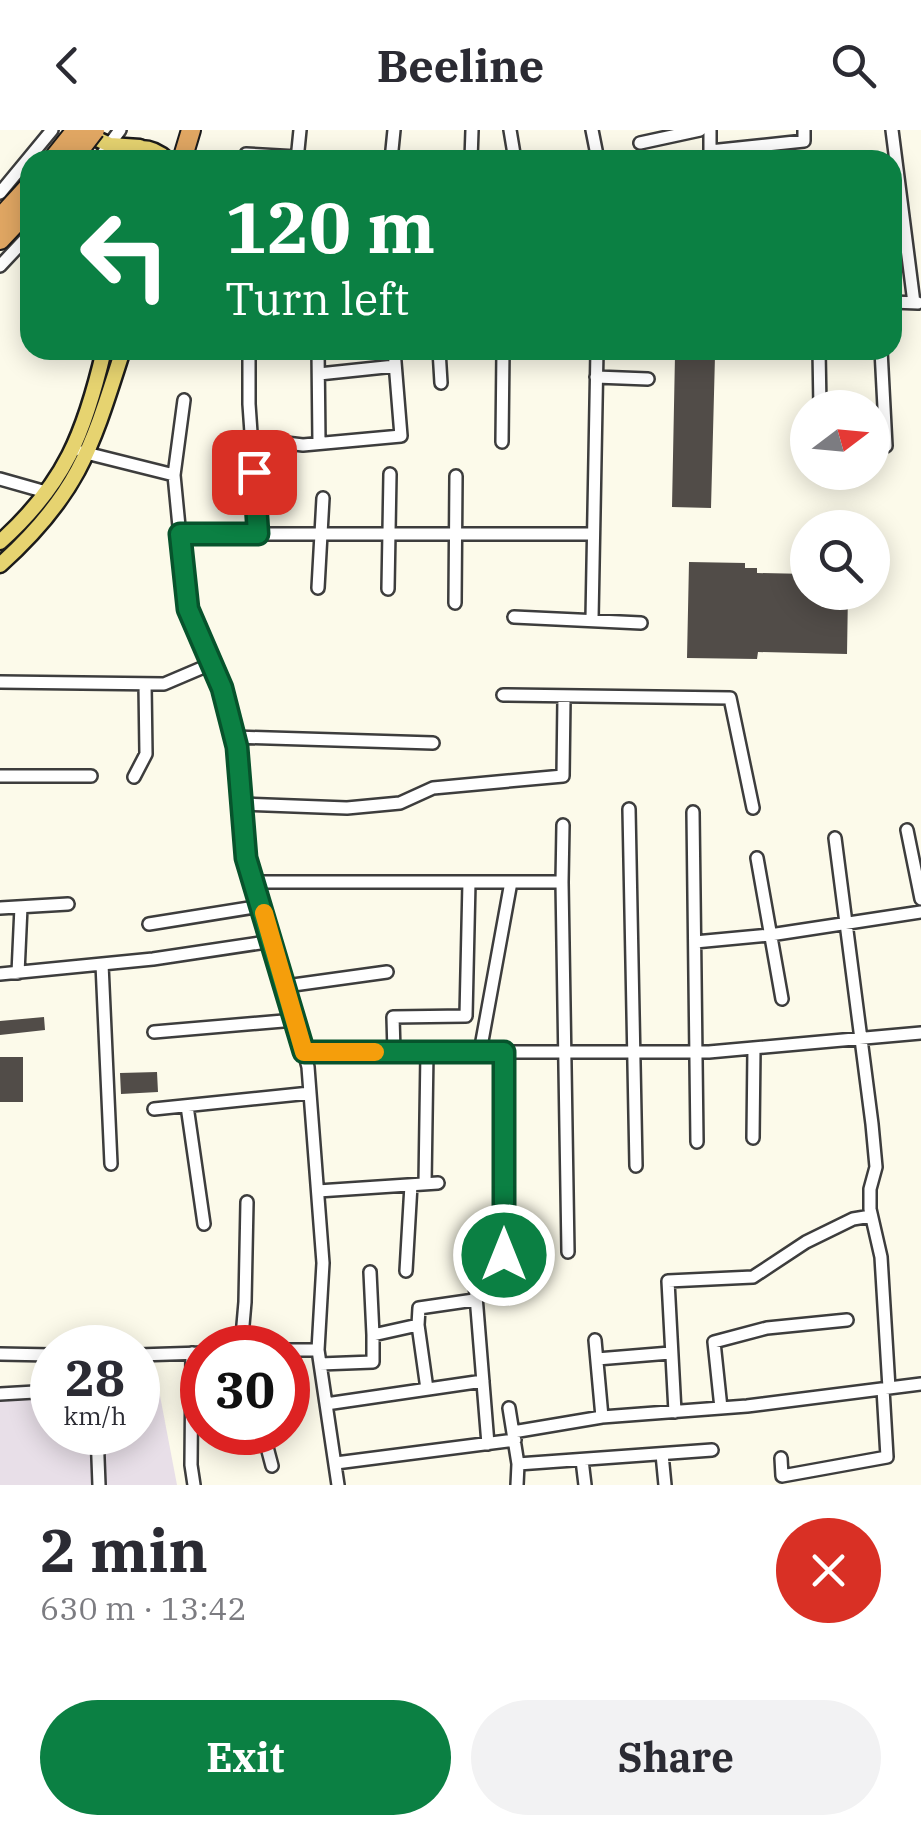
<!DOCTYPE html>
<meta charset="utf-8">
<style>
:root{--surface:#fff;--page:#f2f2f3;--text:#2b2b33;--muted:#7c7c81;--accent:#0b8043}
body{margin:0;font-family:"IBM Plex Serif",serif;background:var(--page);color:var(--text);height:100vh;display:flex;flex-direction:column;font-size:38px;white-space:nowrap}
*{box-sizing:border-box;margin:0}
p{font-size:32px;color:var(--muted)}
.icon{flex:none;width:55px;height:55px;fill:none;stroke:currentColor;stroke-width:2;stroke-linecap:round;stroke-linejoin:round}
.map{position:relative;height:1355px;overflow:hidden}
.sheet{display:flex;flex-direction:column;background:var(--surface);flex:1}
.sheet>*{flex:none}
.guide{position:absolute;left:20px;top:20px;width:882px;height:210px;border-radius:30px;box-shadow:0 5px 25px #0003;background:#0b8043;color:#fff;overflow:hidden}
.needle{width:65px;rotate:74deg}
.buttons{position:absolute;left:790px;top:260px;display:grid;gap:20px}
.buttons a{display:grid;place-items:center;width:100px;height:100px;border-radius:50%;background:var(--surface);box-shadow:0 5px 25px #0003;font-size:50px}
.speed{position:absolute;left:30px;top:1195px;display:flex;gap:20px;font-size:50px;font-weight:700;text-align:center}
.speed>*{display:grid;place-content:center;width:130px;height:130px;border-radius:50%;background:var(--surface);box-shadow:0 5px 25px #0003;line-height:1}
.speed small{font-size:25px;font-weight:400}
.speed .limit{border:15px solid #d22;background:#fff;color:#111}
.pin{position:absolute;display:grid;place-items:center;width:85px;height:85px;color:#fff;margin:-42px;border-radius:20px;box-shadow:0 5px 15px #0006}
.me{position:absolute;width:110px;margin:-55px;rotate:0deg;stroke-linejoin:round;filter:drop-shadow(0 0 8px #0008)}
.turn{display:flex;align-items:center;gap:35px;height:210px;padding:0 40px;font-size:45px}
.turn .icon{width:130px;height:130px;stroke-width:2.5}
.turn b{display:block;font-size:70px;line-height:85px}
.round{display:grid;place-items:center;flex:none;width:105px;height:105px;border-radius:52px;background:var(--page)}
.summary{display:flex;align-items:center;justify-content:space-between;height:170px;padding:0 40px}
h1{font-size:60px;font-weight:700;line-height:75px}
.action{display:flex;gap:20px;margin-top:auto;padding:20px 40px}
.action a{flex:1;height:115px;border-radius:60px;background:var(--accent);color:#fff;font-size:40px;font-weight:700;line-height:115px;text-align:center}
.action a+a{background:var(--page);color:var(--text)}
header{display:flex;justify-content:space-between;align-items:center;height:130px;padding:0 40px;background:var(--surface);font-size:45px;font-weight:700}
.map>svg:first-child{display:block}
</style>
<header><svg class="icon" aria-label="back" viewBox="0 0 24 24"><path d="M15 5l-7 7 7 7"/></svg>Beeline<svg class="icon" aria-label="search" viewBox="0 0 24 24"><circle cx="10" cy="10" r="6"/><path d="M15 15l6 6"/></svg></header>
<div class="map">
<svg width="921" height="1355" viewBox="0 0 921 1355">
<rect width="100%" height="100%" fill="#fcfaea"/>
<!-- industrial -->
<path fill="#e8dfe8" d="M157 1250 177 1355H0V1257L52 1255V1302H138V1251Z"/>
<!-- building -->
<path fill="#514c48" d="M688 220H701V226H715L711 378 672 377 675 225 688 226Z
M689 432 745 433V438H757V443L808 444V462H848L847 524 758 522 757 529 687 528Z
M44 887 45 900 0 905V891Z
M0 927H23V972H0Z
M157 942 158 962 121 964 120 943Z"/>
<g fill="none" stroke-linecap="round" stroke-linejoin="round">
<!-- minor casing -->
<g stroke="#3d3d3d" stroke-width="16">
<path id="minor" d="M510 0 515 30
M592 0 598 30
M892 0 914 173
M640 13 700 0
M710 21 804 11V0
M246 24 297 27
M98 30 120 0
M297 30 300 0
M391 30 394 0
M471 30 472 0
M710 30V0
M0 63 52 0
M0 136 30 104
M892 172 918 173
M249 220V274L258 404
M318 220 319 313
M439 220 441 253
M819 220 820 278
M881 220 886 316
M319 244 395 236
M596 247 648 249
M252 309 303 315 401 306 394 220
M502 312 503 220
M82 322 174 345 187 479 222 558 237 617 246 727 282 839 308 937 323 1133 318 1220 338 1355
M174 345 184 270
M0 349 46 362
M180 404H592
M318 458 323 368
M388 459 390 344
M455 473 456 346
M514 487 641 493
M592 489 597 220
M0 552 164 554 211 534
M503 565 730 568 753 678
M234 607 433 613
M0 646H91
M134 647 146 624 145 554
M242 674 347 678 400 673 433 658 563 646 564 568
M629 679 636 1036
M693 682 697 1012
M907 700 921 769
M835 708 872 994 876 1037 870 1059V1079L881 1127 889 1258
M757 728 782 869
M254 752H562L568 1122
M562 752 563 695
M0 778 68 774
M149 794 261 776
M695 812 770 805 921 782
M102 834 111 1034
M18 843 21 777
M0 844 153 829 273 811
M286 856 387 842
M154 902 295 890
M304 922H709L921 903
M394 922 393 887 466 886 469 752
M480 922 511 752
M187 976 204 1094
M154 979 310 963
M753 1008 754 918
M425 1054 427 922
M318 1061 438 1053
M504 1125V922
M473 1129 488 1314
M406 1141 411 1055
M370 1142 373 1205
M241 1218 245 1172 247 1072
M288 1220H318
M192 1223 191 1335 194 1355
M0 1224 52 1225
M138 1225 202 1223
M597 1229 670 1223
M320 1234 373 1232V1205L418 1195
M427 1259 418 1195 419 1178 474 1170
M0 1264 52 1261
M326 1274 483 1251
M509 1278 518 1334 712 1320
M721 1278 714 1212 767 1198 847 1190
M675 1282 668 1151 753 1147 806 1112 853 1089 871 1086
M602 1287 747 1276 921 1254
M97 1302 99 1355
M263 1302 272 1336
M513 1302 602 1287 595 1210
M662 1324 665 1355
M781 1328 782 1346 887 1327 883 1259
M582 1330 585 1355
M336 1333 515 1310
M517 1355 518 1334"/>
</g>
<!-- major casing -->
<g stroke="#1b1b1b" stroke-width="19">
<path id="major" d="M84 3 110 15 140 17
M115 30C132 14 151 14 168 30
M0 412C65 354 85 302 104 220
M0 435C79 364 92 317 123 220"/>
</g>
<!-- highway casing -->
<g stroke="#1b1b1b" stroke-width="22">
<path id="highway" d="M182 30 191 0
M0 88 30 55
M0 110 30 78"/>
</g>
<!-- minor -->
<use href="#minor" stroke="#fff" stroke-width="11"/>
<!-- major -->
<use href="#major" stroke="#e6d370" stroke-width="14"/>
<!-- highway -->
<use href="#highway" stroke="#e1a763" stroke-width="18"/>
<!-- highway-bridge casing -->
<g stroke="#1b1b1b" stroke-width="22" stroke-linecap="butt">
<path id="highway-bridge" d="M52 30 76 0
M72 30 95 0"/>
</g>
<!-- highway-bridge -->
<use href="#highway-bridge" stroke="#e1a763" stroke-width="18"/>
</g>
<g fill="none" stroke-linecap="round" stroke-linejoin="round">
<!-- route casing -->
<g stroke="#07532c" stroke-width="25">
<path id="route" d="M254 342 258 404H180L188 479 222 558 237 617 246 728 304 922H504V1125"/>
</g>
<!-- route -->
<use href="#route" stroke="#0b8043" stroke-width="18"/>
<!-- slow -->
<path stroke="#f59e0b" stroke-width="18" d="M264 783 304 922H375"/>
</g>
</svg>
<div class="buttons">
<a><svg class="needle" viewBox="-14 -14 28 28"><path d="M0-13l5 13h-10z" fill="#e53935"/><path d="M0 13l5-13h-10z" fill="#7c7c81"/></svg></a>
<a><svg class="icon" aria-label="search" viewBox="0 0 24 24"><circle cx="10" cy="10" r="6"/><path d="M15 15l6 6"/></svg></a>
</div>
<div class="speed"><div>28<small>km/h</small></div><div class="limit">30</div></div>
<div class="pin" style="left:254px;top:342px;background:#d93025"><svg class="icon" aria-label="arrive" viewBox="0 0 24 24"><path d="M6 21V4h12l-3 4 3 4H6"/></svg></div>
<svg class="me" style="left:504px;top:1125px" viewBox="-20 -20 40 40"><circle r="17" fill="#0b8043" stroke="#fff" stroke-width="3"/><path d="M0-11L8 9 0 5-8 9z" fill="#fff"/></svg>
<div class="guide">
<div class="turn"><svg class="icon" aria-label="left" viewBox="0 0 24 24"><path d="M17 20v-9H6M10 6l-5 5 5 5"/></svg><div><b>120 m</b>Turn left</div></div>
</div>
</div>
<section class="sheet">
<div class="summary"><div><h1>2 min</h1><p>630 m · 13:42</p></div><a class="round" style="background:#d93025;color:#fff"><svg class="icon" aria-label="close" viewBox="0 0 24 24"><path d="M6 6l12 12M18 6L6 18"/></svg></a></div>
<div class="action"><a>Exit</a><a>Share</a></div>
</section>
